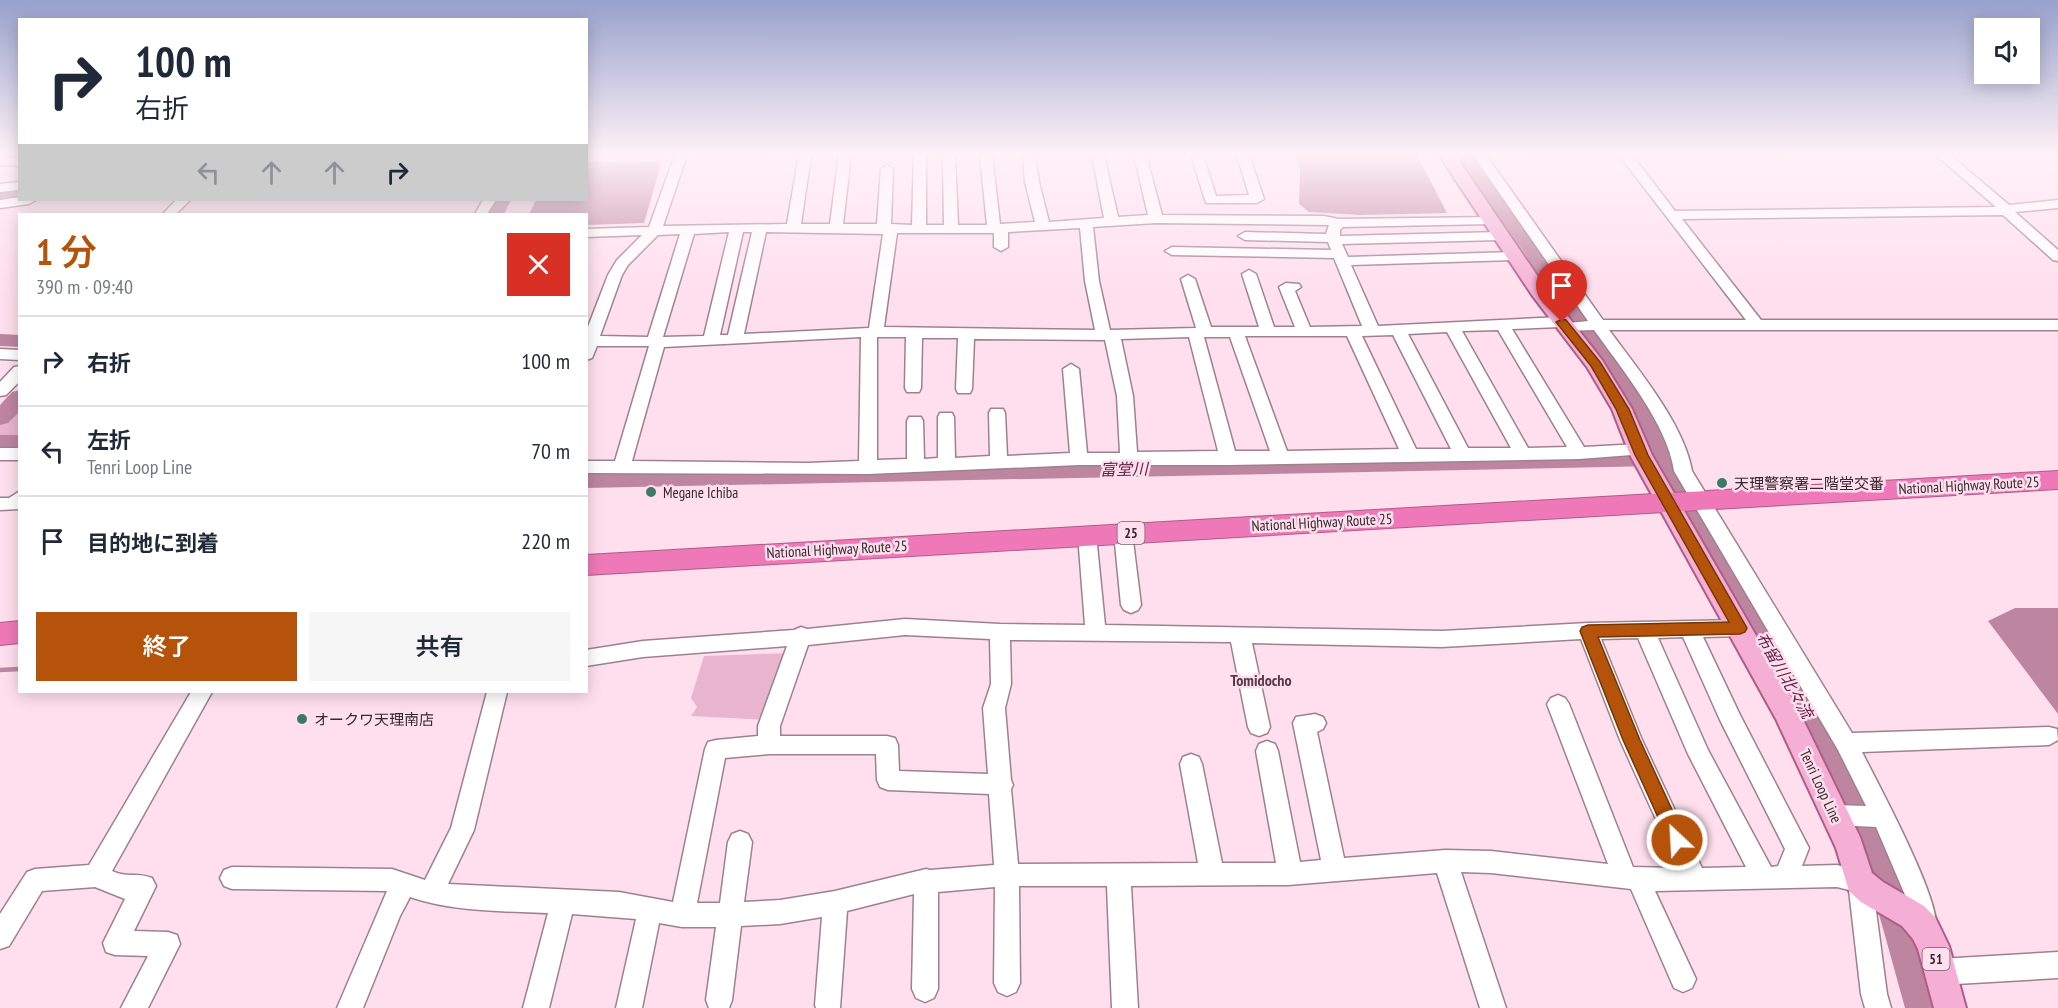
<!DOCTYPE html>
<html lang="ja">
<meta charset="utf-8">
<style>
:root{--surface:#fff;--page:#f6f6f7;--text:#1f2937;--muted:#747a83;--line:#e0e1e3;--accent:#b45309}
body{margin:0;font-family:"PT Sans Narrow","Noto Sans JP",sans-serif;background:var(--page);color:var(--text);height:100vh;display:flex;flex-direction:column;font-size:22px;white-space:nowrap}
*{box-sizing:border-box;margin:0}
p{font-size:20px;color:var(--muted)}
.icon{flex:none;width:33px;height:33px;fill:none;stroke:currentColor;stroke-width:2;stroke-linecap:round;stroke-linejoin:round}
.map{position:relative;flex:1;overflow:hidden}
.side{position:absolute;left:18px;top:213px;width:570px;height:480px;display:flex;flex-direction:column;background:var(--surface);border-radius:0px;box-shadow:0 3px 15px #0003}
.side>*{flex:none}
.top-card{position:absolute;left:18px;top:18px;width:570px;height:183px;border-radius:0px;box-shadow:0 3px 15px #0003;background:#fff;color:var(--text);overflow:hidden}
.tools{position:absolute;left:1974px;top:18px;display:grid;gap:12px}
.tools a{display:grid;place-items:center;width:66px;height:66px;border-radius:0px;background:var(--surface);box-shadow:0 3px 15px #0003;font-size:30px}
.pin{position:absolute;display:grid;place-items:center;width:51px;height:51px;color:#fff;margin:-62px -26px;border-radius:50% 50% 50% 0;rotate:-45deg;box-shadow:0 0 6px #0007}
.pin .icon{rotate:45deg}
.me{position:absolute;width:66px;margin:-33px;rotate:335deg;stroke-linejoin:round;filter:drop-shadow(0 0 4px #0008)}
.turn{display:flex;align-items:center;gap:21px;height:126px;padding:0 18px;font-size:27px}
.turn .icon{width:78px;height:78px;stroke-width:2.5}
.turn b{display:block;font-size:42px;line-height:51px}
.lanes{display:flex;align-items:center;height:57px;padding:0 18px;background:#0003;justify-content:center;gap:30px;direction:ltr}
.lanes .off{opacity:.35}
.round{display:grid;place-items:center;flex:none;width:63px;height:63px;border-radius:0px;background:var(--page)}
.summary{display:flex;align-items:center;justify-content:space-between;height:102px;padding:0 18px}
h1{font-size:36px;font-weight:600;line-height:45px;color:var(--accent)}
.primary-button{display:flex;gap:12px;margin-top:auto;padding:12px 18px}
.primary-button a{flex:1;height:69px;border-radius:0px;background:var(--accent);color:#fff;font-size:24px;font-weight:600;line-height:69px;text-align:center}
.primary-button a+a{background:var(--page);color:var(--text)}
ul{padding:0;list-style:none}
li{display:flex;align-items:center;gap:18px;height:90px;padding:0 18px;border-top:2px solid var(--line)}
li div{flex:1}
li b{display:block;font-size:22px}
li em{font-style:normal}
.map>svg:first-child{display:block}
</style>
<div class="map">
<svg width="2058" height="1008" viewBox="0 0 2058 1008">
<rect width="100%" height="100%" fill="#ffdfed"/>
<!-- green -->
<path fill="#e9b4cd" d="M19 404V436L0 435V425Z
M792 653 768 720 691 716 697 707 691 698 704 656Z"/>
<!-- water -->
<path fill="#be85a1" d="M1295 155H1417L1447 213 1360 215 1309 212 1299 204 1300 170Z
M662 161 644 223 587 225 586 214H529L536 200H586L587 162Z
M2015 608H2058V714L1988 621Z"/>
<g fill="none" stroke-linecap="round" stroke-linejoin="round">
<!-- stream -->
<path stroke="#be85a1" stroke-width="4.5" d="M0 670 20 669"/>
<!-- river -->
<path fill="#be85a1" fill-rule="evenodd" d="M1456 155H1473L1542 252 1563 287 1629 370 1655 414 1674 458 1828 723 1888 848 1911 916 1939 1008H1905C1888 947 1873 885 1848 826 1795 701 1721 585 1655 466L586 488V472L1647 450 1633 414 1609 373 1548 293 1524 252Z
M20 188V198L0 200V190Z
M493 200H511L504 214H486Z
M0 334 20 335V347L0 346Z
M20 390V411L8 423 0 425V405L12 392Z
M0 435H20V451H0Z"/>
<!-- minor casing -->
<g stroke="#9e818f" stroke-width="3">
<path id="minor" d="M675 155H687L663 226 787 224 799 155H811L801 224H830L839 155H851L843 224H877L881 169 887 165 893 169 891 224 912 225 914 155H926V225H944L943 155H955L958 225H987L980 155H992L1000 224 1035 222 1025 182 1023 155H1035L1039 182 1049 222 1104 218 1092 155H1104L1118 217 1148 215 1134 155H1146L1162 215 1324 216 1339 219 1495 217 1497 220 1495 223 1490 224 1343 227 1340 230V236L1500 232 1507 236 1500 240 1342 244 1348 257 1514 252 1521 256 1514 260 1351 265 1378 326 1562 317 1567 319 1569 323 1588 321 1473 155H1486L1603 320H1746L1619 155H1632L1675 211 1996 207 1936 155H1950L2009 205 2058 200V208L2015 212 2058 250V261L2053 260 2003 215 1682 219 1761 320H2058V330H1609C1637 368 1684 424 1692 471L1852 733 2049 727 2057 729 2058 740 2049 745 1862 752C1878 784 1940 898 1936 928 1936 931 1934 934 1933 937L1924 940 1915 937 1908 902 1876 827 1835 825 1827 822 1824 815 1827 808 1835 805 1866 806 1838 750 1674 471C1668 425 1621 368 1594 330L1562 331 1560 327 1512 329 1584 447 1639 444 1645 446 1648 450 1645 454 1579 459 1229 465H1079L868 474 586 473V461H615L649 346H597L592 358 586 360V332L608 275 617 260 642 235 586 237V229L649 227ZM1156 223 1329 225 1326 234 1245 232 1238 236 1245 240 1328 242 1331 250 1172 247 1165 251 1172 255 1334 258 1362 326 1310 327 1295 291 1301 287 1299 284 1286 283 1279 287 1295 327H1274L1256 274 1249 270 1242 274 1259 327H1211L1195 279 1188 275 1181 279 1196 328 1110 330 1099 281 1093 227ZM1080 228 1085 281 1095 330 884 327 897 233H994V247L1001 251 1008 247V232ZM729 232 704 336 663 337 694 234ZM743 232H752L728 335H720ZM766 232 883 234 869 328 744 334ZM680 234 648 337 600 336 622 275 628 265 658 235ZM1498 330 1567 447 1528 448 1462 331ZM1447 332 1511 448H1468L1408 334ZM1393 335 1451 449H1416L1362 336ZM1245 336H1347L1399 449 1287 451ZM861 337 859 461 808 463 632 461 664 347ZM877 337H906L905 388 907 392H919L921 388 922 338H958L956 389 958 393H970L972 389 974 339 1105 340 1117 396 1120 453H1087L1079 369 1071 364 1063 369 1070 453 1007 456 1005 413 1003 409H991L989 413 990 456 955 458 954 417 952 413H940L938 417V458L924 459 923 421 921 417H909L907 421V459L877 460ZM1189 337 1218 451 1137 452 1133 396 1121 339ZM1204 337H1230L1270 451H1235Z
M1191 155H1203L1216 196 1249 195 1237 155H1249L1264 199 1257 203H1206Z
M0 157 20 158V166L0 165Z
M20 182V190L0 192V184Z
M20 197V200H36L29 204 0 208V200Z
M176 200H190L176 214H163Z
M483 200H496L487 214H475Z
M0 349 20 350V360L0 359Z
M20 366V381L6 395 0 396V382L14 367Z
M0 448H20V460H0Z
M20 491V509L0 510V498H9Z
M1123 526 1130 528 1132 533 1141 605 1138 610 1131 613 1124 610 1121 605 1114 533 1116 528Z
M1087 528 1094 530 1096 535 1105 625 1442 631 1588 623 1739 620 1746 622 1749 628 1746 634 1739 636 1703 637 1740 715 1809 848 1802 866 1837 865 1868 873 1872 881 1887 994 1891 1008H1865L1861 994 1849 890 1837 887 1655 891 1696 979 1692 988 1683 992 1674 988 1631 889 1491 873 1461 872 1506 1008H1480L1437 873 1288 885 1131 886 1138 1008H1112L1107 886H1019L1020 983 1016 992 1007 996 998 992 994 983 995 887 938 892V989L934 998 925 1002 916 998 912 989 914 894 847 911 840 1008H816L815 1005 822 917 780 924 741 926 732 1000 729 1008H709L706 1000 716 927H682L659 923 642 1008H616L636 919 572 914 549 1008H523L548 913C501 911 454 912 410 897L400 916 363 1008H337L387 891 232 889 224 886 220 878 224 870 232 867 392 869 425 880 451 828 487 692H507L474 830 448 884 619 892 673 902 705 749 708 742 716 740 758 736V726L787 646 643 657 586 666V650L643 641 794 630 801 627 807 629 905 619 1000 624 1085 625 1078 535 1080 530ZM905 635 990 639 991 684 983 708 988 774 899 771 898 745 895 738 887 736H780V726L808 645ZM1683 637 1720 720 1785 849 1778 866 1771 867 1708 750 1658 638ZM1638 638 1688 754 1746 867 1702 868 1642 740 1601 639ZM1581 639 1620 740 1678 868 1633 867 1569 704 1565 698 1558 695 1551 698 1547 704 1608 864 1491 851 1445 850 1344 858 1317 732 1323 729 1326 723 1323 717 1315 714 1296 717 1293 723 1321 860 1300 862 1278 751 1275 744 1267 741 1259 744 1256 751 1276 863H1222L1202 764 1199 757 1191 754 1183 757 1180 764 1198 863 1018 864 1011 789 1013 785 1011 780 1005 708 1011 684 1010 640 1231 642 1248 727 1251 733 1259 736 1267 733 1270 727 1252 643 1442 647ZM769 754H876L877 780 880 787 888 790 989 794 994 865 930 870 926 869 835 891 780 900 744 902 752 842 748 834 740 831 732 834 728 842 720 903H697L725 758Z
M191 692H212L112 871C126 878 138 872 152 878L156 886 134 931 168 932 177 935 180 944 148 1008H121L148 956 115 955 106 952 103 943 125 899 95 887 42 891 9 946 0 949V914L27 872 35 869 89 865Z
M2058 952V978L1939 985 1930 981 1926 972 1930 963 1939 959Z"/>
</g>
<!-- major casing -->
<g stroke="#ae5d88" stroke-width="4">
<path id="major" d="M1439 155H1455L1545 287 1602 360 1632 409 1652 455 1796 705 1860 837 1872 873 1883 882 1924 906 1935 917 1949 946 1966 1008H1934L1918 949 1913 939 1902 926 1861 902 1849 891 1836 848 1776 719 1630 455 1612 409 1587 367 1532 295Z"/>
</g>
<!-- highway casing -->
<g stroke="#ae5d88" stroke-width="2">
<path id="highway" d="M2058 471V489L586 575V555Z
M20 621V643L0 645V623Z"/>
</g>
<!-- minor -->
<use href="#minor" fill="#fff" fill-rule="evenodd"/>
<!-- major -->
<use href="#major" fill="#f5afd4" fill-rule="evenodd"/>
<!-- highway -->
<use href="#highway" fill="#ef79b8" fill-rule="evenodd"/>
</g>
<!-- sky -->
<linearGradient id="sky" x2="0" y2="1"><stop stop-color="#97a1cc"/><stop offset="0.52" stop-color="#fff1f7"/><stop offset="1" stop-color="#fff1f7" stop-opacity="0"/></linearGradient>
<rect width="2058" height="296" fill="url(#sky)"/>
<!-- route -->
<path fill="#b45309" stroke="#753606" stroke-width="1.5" d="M1562 319 1566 320 1600 362 1629 409 1648 455 1747 628 1745 632 1740 634 1598 637 1640 740 1686 840 1683 846 1677 848 1671 846 1623 740 1580 631 1582 627 1588 625 1729 622 1635 455 1616 409 1591 366 1556 322Z"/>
<!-- markers -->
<g fill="#3d7a65" stroke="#ffdfed" stroke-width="2">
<circle cx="1722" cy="483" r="6"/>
<circle cx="651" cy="492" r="6"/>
<circle cx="302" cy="719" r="6"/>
</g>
<g text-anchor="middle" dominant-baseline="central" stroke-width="5" stroke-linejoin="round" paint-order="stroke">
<!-- shield labels -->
<g fill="#ffdfed" stroke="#726068" stroke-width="1.5">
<rect x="1117.5" y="522" width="27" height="22" rx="4.5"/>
<rect x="1922.5" y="948" width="27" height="22" rx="4.5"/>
</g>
<g font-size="14" font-weight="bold" fill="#35292f">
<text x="1131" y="533">25</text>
<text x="1936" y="959">51</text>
</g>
<!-- poi labels -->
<g font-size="15" fill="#35292f" stroke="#ffdfed" text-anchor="start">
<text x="1734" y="483">天理警察署二階堂交番</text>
<text x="663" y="492">Megane Ichiba</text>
<text x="314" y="719">オークワ天理南店</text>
</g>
<!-- street labels -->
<g font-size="15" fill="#35292f" stroke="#ffdfed">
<text transform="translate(1969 485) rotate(-3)">National Highway Route 25</text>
<text transform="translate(1322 522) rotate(-3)">National Highway Route 25</text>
<text transform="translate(837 549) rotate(-3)">National Highway Route 25</text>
<text transform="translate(1821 786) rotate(65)">Tenri Loop Line</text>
</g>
<!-- water labels -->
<g font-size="16" font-style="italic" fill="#642047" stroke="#ffdfed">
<text transform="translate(1124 469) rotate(-1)">富堂川</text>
<text transform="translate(1785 675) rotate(60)">布留川北々流</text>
</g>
<!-- neighbourhood labels -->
<g font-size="16" font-weight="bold" fill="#553c48" stroke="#ffdfed">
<text x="1261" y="680">Tomidocho</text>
</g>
</g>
</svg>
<div class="tools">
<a><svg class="icon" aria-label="sound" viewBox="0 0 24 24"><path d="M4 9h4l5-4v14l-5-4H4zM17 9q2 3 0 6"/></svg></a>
</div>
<div class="pin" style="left:1562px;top:322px;background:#d93025"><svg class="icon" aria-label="arrive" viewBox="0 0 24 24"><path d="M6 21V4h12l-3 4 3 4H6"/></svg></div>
<svg class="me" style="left:1677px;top:840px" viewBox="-20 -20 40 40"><circle r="17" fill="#b45309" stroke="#fff" stroke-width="3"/><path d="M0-11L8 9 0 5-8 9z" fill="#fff"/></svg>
<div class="top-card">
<div class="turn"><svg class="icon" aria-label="right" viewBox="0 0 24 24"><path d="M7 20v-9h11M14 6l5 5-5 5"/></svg><div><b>100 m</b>右折</div></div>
<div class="lanes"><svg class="icon off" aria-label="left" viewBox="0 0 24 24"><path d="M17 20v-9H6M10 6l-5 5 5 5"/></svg><svg class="icon off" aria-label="ahead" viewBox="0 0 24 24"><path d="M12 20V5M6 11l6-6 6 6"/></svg><svg class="icon off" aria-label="ahead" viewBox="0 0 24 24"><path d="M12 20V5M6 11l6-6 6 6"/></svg><svg class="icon" aria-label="right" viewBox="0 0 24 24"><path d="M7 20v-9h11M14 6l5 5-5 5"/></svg></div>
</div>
<section class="side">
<div class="summary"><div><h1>1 分</h1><p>390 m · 09:40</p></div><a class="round" style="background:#d93025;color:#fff"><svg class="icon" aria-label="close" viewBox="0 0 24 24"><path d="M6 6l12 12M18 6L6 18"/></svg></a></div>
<ul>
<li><svg class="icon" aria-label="right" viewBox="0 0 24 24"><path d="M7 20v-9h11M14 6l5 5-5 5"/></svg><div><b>右折</b></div><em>100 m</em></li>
<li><svg class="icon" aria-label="left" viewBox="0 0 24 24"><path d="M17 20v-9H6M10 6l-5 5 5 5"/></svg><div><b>左折</b><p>Tenri Loop Line</p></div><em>70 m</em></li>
<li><svg class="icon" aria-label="arrive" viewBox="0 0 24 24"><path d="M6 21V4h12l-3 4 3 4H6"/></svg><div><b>目的地に到着</b></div><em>220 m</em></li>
</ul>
<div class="primary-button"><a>終了</a><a>共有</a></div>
</section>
</div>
